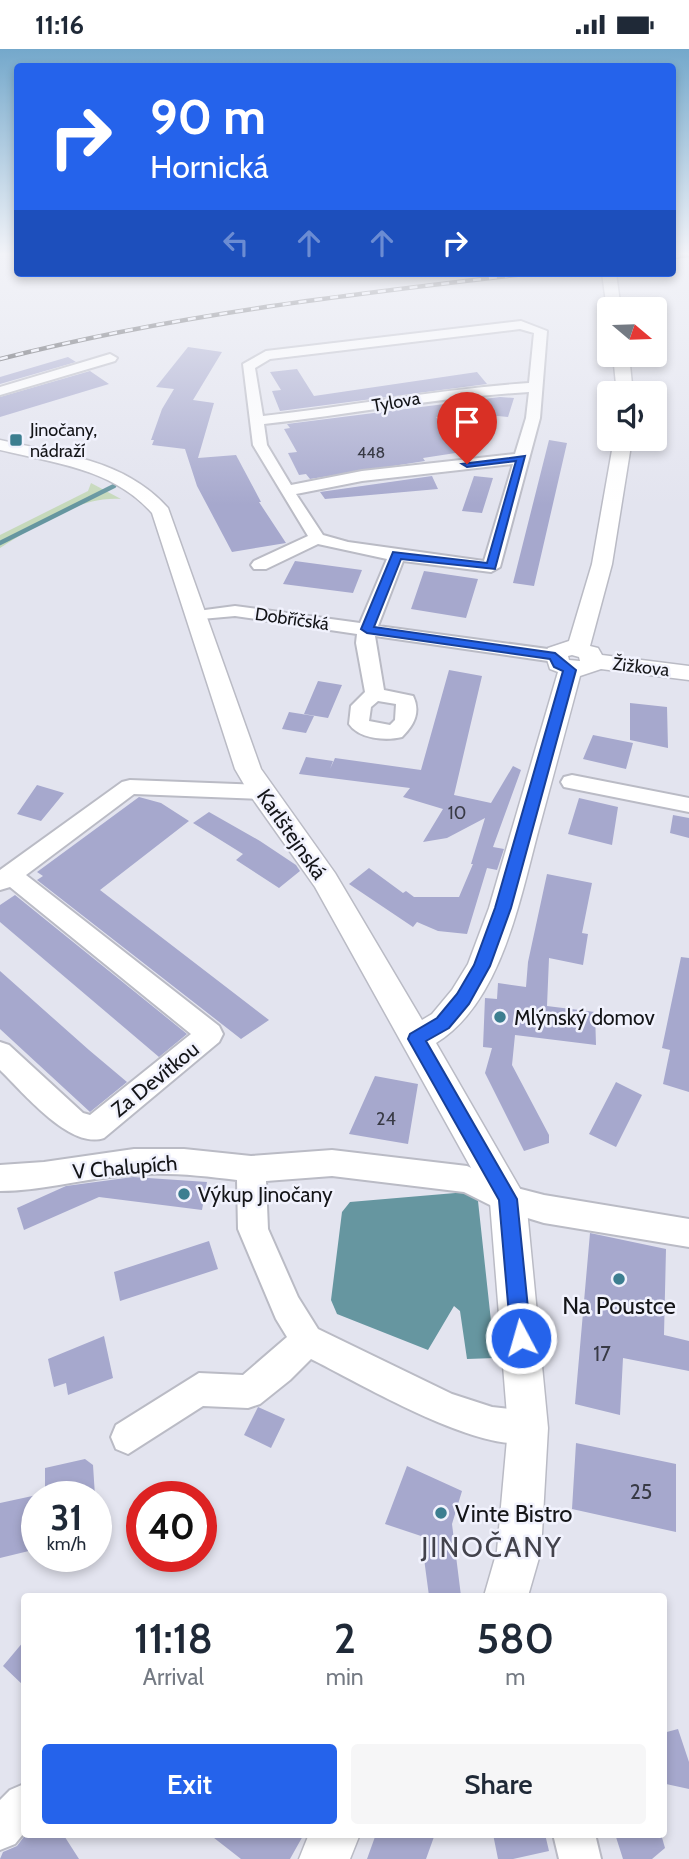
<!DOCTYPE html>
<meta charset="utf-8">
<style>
:root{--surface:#fff;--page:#f6f6f7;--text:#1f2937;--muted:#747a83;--accent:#2563eb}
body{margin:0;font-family:Cabin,sans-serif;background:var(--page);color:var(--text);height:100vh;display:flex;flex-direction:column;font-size:26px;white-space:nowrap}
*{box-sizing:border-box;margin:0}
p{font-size:23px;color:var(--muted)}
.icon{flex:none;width:38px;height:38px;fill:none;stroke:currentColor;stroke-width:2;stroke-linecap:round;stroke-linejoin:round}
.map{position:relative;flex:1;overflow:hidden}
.sheet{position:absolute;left:21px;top:1544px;width:646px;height:245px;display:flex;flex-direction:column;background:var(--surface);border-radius:7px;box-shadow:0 4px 10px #0003}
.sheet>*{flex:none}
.banner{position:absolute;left:14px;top:14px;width:662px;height:214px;border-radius:7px;box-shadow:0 4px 10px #0003;background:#2563eb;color:#fff;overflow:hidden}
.needle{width:46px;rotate:109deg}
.buttons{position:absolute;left:597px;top:248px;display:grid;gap:14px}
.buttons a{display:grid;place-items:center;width:70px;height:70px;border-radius:7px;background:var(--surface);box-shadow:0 4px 10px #0003;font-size:35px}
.speed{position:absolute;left:21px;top:1432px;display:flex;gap:14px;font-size:35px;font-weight:700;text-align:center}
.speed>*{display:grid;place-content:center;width:91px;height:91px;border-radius:50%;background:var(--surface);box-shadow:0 4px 10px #0003;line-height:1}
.speed small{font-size:18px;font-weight:400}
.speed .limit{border:10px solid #d22;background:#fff;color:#111}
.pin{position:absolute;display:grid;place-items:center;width:60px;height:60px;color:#fff;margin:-72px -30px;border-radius:50% 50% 50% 0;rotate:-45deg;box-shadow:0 0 7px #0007}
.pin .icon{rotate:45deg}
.me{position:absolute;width:77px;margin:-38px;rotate:354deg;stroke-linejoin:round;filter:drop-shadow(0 0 5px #0008)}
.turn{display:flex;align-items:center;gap:24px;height:147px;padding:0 21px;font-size:32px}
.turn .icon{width:91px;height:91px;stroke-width:2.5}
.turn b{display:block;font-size:49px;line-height:60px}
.lanes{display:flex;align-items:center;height:66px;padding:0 21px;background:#0003;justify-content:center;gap:35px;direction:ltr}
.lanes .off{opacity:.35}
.eta{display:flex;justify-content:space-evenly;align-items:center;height:119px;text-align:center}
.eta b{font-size:42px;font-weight:600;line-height:49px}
.primary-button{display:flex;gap:14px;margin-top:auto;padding:14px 21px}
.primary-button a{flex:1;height:80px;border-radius:7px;background:var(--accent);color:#fff;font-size:28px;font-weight:600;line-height:80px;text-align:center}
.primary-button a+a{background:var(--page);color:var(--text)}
.status{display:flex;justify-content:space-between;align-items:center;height:49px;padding:0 35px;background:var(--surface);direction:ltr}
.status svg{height:19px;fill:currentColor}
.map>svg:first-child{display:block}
</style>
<div class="status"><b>11:16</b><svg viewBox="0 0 49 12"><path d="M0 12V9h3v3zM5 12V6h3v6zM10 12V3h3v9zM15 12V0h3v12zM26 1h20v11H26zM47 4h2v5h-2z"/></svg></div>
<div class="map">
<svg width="689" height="1810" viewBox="0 0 689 1810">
<rect width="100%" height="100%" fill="#e3e4ef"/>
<!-- green -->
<path fill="#c6d9bb" d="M91 434 121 450C79 447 35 477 0 499V486L88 442Z"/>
<!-- water -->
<path fill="#6696a0" d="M467 1143 478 1152 495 1309 467 1310 460 1262 454 1257 428 1301 337 1265 331 1251 342 1163 350 1153Z"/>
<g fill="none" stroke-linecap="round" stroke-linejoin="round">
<!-- stream -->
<path stroke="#6696a0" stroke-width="4.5" d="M0 494 114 437"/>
</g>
<!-- building -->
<path fill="#a6a8cd" d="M188 298 222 303 193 351 214 354 198 409 236 406 261 453H259L286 494 232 503 197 437 185 400 152 396 154 391H151L162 360 174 340 156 338Z
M68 308 76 313 0 335V328Z
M297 320 314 347 477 323 487 335 280 362 272 342 281 341 270 323Z
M90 322 109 335 0 368V348Z
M500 348 514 349 508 368 467 364 436 368 462 403 423 409 425 412 310 430 306 425 299 426 288 404 297 403 284 380 290 379 287 375Z
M549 391 567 394 534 537 513 534Z
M432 427 438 440 325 450 320 443Z
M474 427 493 429 482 464 462 462Z
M295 512 362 521 353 544 283 535Z
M424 522 478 530 466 569 411 560Z
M449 621 482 627 454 746 491 754 513 717 521 721 493 798 504 800 497 821 487 819 467 885 438 882 417 873 413 878 349 835 369 819 403 844 406 842 414 848H459L473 815H471L485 769 447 789 423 793 443 760 403 748 410 739 299 725 306 708 333 712 330 720 335 709 421 721Z
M318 632 342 636 328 669 304 665Z
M630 654 667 658 668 699 630 691Z
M289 663 314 667 306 684 282 680Z
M593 686 633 694 626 720 583 710Z
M37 736 64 744 41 772 17 765Z
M139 748 161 754 189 772 100 841 269 971 241 990 37 831 43 827 37 823Z
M579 749 618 758 612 796 568 785Z
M209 763 260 792 296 816 300 822 279 839 236 811 243 805 193 774Z
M673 766 689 769V789L670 784Z
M547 825 592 834 582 884 588 885 583 916 549 909 547 957 595 963 596 996 515 986 512 1016 549 1086V1094L524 1102 485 1024 492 999 483 998 485 949 497 950 498 934 526 938 528 913Z
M15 846 187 985 159 1008 0 873V856Z
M681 908 689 909V1043L663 1035 670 1001 662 999Z
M0 922 89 1001 127 1033 90 1063 0 980Z
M375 1027 418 1035 408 1095 349 1085Z
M616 1033 642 1046 616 1098 589 1085Z
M133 1128 207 1133 202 1161 99 1148 24 1181 17 1159 66 1137Z
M590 1184 666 1200 664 1286 689 1292V1322L623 1309 620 1366 575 1355Z
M209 1192 218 1220 120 1252 114 1223Z
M104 1287 113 1329 68 1346 66 1334 54 1338 48 1310Z
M258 1358 285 1370 271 1399 244 1386Z
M576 1394 676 1415V1483L572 1460Z
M85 1410 93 1416 95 1447H45V1419Z
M407 1417 462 1442 452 1475 461 1547H429L421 1487 385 1475Z
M37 1446V1500L0 1509V1454Z
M24 1592V1637L3 1617Z
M678 1680 689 1713V1740L666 1735 663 1724V1684Z
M26 1785H63L79 1810H0L3 1803 17 1797Z
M209 1785H304L290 1810H241Z
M376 1785H435L426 1810H367Z
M493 1785H545L549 1802 513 1810H498Z
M615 1785H661L665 1799 652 1810H623Z"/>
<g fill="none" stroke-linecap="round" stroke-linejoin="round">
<!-- minor casing -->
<g stroke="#babbc5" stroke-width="4">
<path id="minor" d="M521 272 547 282 540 369 500 518 491 523 403 512 378 577 555 601 564 607 562 611 555 613 375 587 384 641 413 647C421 663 414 676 402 688 386 692 359 690 349 675L351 657 365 643 356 594 357 585 235 567 190 571 187 567 190 563 235 557 360 574 387 510 318 495 266 520H254L251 516 254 512 308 487 253 396 243 315 266 302ZM520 280 534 284 529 334C440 340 352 357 263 367L255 319 270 310ZM529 343 526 369 515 405 362 422 291 436 267 396 264 375C353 365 440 348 529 343ZM513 415 484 512 348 493 323 486 296 445 362 432ZM378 652 396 655 395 671 390 676 369 672 371 658Z
M110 305 117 309 115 312 0 346V338Z
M572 726 689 749V763L564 738 561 733 564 728Z
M130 731 261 736 269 738 272 743 269 748 261 750 134 745 26 826 219 977 223 985 219 993 104 1089C70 1101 23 1043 0 1021V993L9 996 83 1064 90 1066 191 985 10 838 0 841V821L122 733Z
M134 1100H184L251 1107 332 1101 467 1117 513 1138 544 1146 689 1170V1198L544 1174 498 1160 464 1143 332 1127 266 1132 268 1180 298 1248 318 1280 452 1345 492 1358 528 1362 540 1367 545 1379 540 1391C489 1412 360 1334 311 1310L290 1331 260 1355 248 1359 203 1357 128 1405 116 1400 111 1388 116 1376 199 1324 243 1326 287 1288 276 1270 238 1180 237 1131C198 1126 158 1122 118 1127 78 1131 40 1142 0 1142V1116L44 1113Z
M24 1735V1784L15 1795 0 1801V1751L10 1741Z
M553 1785H595L601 1810H559Z"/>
</g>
<!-- tertiary casing -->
<g stroke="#babbc5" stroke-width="3">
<path id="tertiary" d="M602 224H616L621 261H609V264L607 261Z
M613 306H629L633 345H617Z
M614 390H632L612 515 590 597 598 599 602 606 689 617V631L601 620 580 627C567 676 554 724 541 772 521 844 503 953 436 994L526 1150 548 1379 541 1502 528 1547H484L497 1502 508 1379 490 1153 315 838 252 749 235 720 152 464C113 420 55 414 0 401V391C61 405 124 410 168 459L261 720 335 824 422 971 432 965 452 941 468 915 489 859 558 623 550 620 545 604 548 599 569 592 592 515ZM572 606 579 608 580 612 569 611 568 607Z
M309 1785H360L350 1810H299Z"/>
</g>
<!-- minor -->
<use href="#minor" fill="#fff" fill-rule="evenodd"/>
<!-- tertiary -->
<use href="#tertiary" fill="#fff" fill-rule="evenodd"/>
<!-- rail casing -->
<g stroke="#404146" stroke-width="4.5">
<path id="rail" d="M672 208 689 206
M0 310C176 265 354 245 534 224"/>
</g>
<!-- rail -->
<use href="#rail" stroke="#f1f2fd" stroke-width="2.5" stroke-dasharray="8" stroke-linecap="butt"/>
</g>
<!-- sky -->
<linearGradient id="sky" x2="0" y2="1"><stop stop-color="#74a8cb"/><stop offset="0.45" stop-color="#f2f3f8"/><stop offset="1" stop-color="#f2f3f8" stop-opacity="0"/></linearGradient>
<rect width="689" height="456" fill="url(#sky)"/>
<!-- route -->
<path fill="#2563eb" stroke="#184099" stroke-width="2" d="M525 407 495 520 401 510 374 578 555 604 576 621 511 859 490 917 469 955 449 979 426 992 517 1150 531 1289 528 1296 521 1299 514 1296 511 1289 499 1151 408 990 410 985 437 969 457 945 474 916 495 859 563 622 554 618 550 610 367 584 361 580 393 503 487 514 516 412 467 418 462 415Z"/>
<!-- markers -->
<g fill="#3c7e90" stroke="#f1f2fd" stroke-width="2.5">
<rect x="9" y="384" width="14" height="14" rx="3.5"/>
<circle cx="500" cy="968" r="7"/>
<circle cx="184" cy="1145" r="7"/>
<circle cx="619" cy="1230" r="7"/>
<circle cx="441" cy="1464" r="7"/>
</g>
<g text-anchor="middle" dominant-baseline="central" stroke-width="5" stroke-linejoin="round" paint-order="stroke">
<!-- far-number labels -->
<g font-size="16" fill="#383a45">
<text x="371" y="403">448</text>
</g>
<!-- far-street labels -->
<g font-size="18" fill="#141518" stroke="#f1f2fd">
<text transform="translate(396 353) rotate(-10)">Tylova</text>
<text transform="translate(292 570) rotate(8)">Dobříčská</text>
<text transform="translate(641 618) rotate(7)">Žižkova</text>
</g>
<!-- far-poi labels -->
<g font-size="18" fill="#141518" stroke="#f1f2fd" text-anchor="start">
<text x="30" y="381">Jinočany,<tspan x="30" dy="21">nádraží</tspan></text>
</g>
<!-- number labels -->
<g font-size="18" fill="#383a45">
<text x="457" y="764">10</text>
<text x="386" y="1070">24</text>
</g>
<!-- street labels -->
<g font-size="21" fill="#141518" stroke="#f1f2fd">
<text transform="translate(292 785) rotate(55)">Karlštejnská</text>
<text transform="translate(155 1030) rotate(-39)">Za Devítkou</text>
<text transform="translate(125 1118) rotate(-5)">V Chalupích</text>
</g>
<!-- poi labels -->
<g font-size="21" fill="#141518" stroke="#f1f2fd" text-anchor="start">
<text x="514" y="968">Mlýnský domov</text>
<text x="198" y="1145">Výkup Jinočany</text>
</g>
<!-- near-number labels -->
<g font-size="21" fill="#383a45">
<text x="602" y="1304">17</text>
<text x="641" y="1442">25</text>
</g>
<!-- near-poi labels -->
<g font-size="24" fill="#141518" stroke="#f1f2fd">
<text x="619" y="1256">Na Poustce</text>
<text x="455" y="1464" text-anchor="start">Vinte Bistro</text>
</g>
<!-- near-quarter labels -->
<g font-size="28" letter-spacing="2" fill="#43434c" stroke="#f1f2fd">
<text x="492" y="1498">JINOČANY</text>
</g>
</g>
</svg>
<div class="buttons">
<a><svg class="needle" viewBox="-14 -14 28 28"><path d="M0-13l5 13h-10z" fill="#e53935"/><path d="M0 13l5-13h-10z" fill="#747a83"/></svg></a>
<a><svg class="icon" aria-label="sound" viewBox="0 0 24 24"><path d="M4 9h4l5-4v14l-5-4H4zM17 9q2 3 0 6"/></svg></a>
</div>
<div class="speed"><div>31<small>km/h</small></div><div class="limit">40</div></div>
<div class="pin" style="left:467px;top:415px;background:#d93025"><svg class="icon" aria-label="arrive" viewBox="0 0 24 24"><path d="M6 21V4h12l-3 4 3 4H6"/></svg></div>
<svg class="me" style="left:521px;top:1289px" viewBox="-20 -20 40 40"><circle r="17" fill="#2563eb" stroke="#fff" stroke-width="3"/><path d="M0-11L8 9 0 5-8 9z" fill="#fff"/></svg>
<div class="banner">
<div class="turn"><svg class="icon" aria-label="right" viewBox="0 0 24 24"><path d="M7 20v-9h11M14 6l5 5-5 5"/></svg><div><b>90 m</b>Hornická</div></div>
<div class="lanes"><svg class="icon off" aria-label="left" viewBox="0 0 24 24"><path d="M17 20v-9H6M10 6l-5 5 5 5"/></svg><svg class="icon off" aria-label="ahead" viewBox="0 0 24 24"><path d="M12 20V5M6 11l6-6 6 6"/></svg><svg class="icon off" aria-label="ahead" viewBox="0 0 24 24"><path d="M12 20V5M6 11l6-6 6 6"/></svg><svg class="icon" aria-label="right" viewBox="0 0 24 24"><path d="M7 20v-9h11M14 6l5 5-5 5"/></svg></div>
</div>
<section class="sheet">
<div class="eta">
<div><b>11:18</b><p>Arrival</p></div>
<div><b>2</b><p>min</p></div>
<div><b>580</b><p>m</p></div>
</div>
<div class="primary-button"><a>Exit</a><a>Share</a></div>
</section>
</div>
